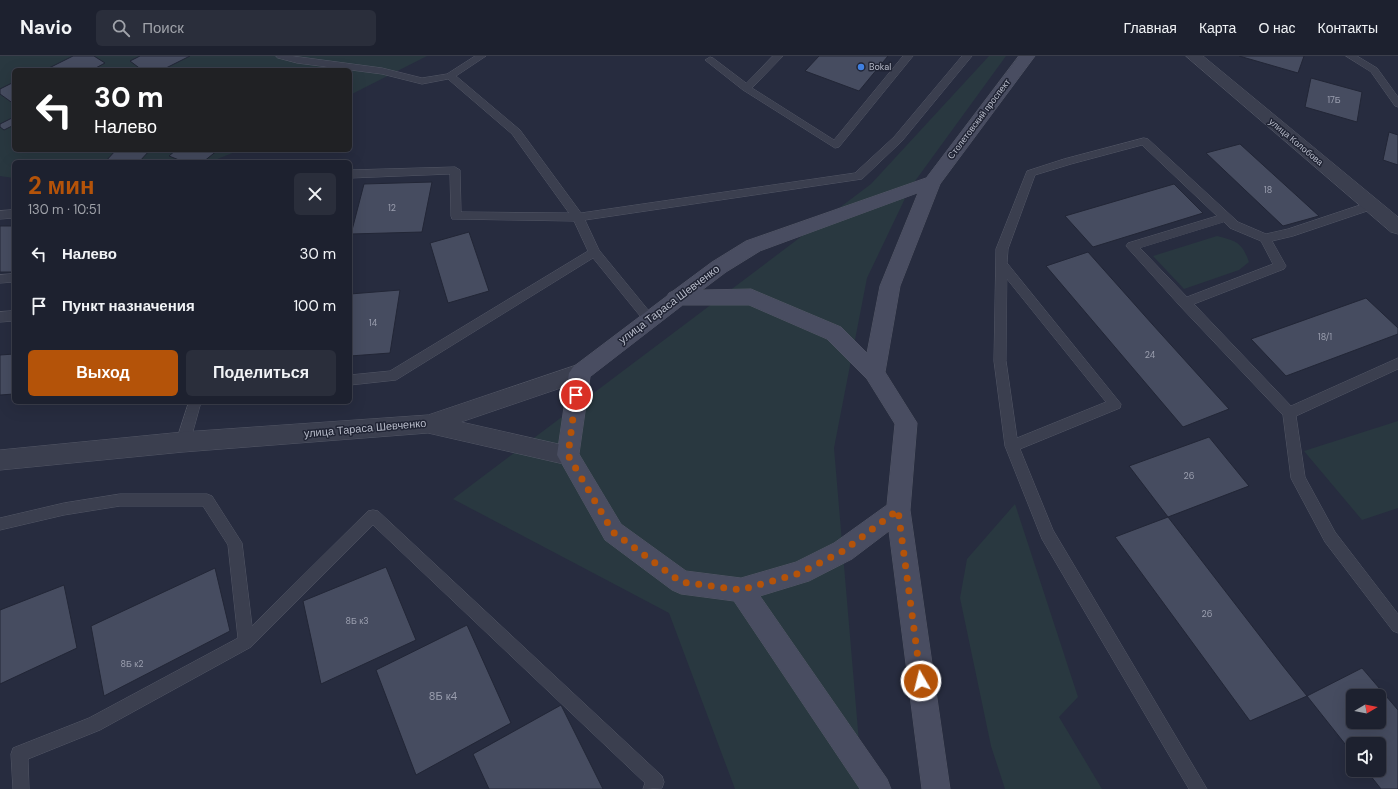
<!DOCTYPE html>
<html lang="ru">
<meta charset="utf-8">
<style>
:root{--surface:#1d212f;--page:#2a2e3b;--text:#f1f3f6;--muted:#a0a3aa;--line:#3b3e4b;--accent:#b45309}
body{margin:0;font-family:"DM Sans",sans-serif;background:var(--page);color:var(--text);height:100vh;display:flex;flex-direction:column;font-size:15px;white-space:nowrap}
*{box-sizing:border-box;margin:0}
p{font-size:13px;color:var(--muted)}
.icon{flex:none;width:22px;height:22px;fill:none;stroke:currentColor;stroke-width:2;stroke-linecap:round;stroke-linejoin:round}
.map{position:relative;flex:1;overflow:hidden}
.drawer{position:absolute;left:12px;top:104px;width:340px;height:244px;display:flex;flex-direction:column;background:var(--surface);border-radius:6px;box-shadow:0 4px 16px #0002,0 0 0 1px var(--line)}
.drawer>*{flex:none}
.hud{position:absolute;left:12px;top:12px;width:340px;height:84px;border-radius:6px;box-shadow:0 4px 16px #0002,0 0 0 1px var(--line);background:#202124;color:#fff;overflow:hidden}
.needle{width:26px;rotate:80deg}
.controls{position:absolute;left:1346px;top:633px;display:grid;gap:8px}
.controls a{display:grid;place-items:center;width:40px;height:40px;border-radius:6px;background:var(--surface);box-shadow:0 4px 16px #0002,0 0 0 1px var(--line);font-size:20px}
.pin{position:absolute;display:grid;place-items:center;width:34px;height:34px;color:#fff;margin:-17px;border:2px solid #fff;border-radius:50%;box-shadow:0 1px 4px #0007}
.me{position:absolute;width:44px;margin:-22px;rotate:352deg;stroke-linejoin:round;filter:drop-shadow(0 0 3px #0008)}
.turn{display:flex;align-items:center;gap:14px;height:84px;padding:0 16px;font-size:18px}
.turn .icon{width:52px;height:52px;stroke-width:2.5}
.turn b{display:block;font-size:28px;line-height:34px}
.round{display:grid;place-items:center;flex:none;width:42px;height:42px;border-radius:6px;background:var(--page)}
.head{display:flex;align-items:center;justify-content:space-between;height:68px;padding:0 16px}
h1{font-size:24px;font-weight:700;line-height:30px;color:var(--accent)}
.cta{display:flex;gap:8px;margin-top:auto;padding:8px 16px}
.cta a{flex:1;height:46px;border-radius:6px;background:var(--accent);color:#fff;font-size:16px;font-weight:700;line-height:46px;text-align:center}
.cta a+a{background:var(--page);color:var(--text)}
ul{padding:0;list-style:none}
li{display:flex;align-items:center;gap:12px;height:52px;padding:0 16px}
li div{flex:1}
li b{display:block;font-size:15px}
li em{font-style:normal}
header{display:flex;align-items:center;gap:24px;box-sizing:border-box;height:56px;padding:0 20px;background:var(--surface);border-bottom:1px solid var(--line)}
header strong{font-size:19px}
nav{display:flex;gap:22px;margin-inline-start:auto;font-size:14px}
.search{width:280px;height:36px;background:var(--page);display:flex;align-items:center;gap:10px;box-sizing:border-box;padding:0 14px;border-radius:6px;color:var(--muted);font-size:15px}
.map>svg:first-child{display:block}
</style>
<header>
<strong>Navio</strong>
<div class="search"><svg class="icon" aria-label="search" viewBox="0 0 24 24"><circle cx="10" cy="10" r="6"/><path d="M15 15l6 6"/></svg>Поиск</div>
<nav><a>Главная</a><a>Карта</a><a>О нас</a><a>Контакты</a></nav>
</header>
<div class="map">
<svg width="1398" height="733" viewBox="0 0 1398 733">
<rect width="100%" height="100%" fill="#272c3f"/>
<!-- green -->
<path fill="#293840" d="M0 0H427L350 39V14H14V94H240L210 106H14V122L0 120Z
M989 0H1006L910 132 867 222 834 392 863 733H735L669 557 453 443 871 128Z
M1217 180C1236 185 1242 186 1249 206L1239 214 1184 233 1153 200Z
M1398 365V452L1362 464 1304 395Z
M1015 448 1078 641 1059 661 1102 733H1005L991 690 960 542 967 503Z"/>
<!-- building -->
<path fill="#464c60" stroke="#222636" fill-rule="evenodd" d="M73 0H94L105 7 92 14H52L49 12Z
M140 0H190L162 14H142L130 5Z
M819 0H888L859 35 805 15Z
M1239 0H1304L1298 17Z
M1311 22 1362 36 1357 66 1305 51Z
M14 26V48L0 38V33Z
M14 61V69L4 74 0 71V68Z
M1389 76 1398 79V109L1383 104Z
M1240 88 1319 160 1283 170 1206 97Z
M116 94H150L139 106H105Z
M176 94H218L203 106H184L169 100Z
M432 126 422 176 351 178 364 128Z
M1174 128 1203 157 1093 191 1065 160Z
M0 170H14V216H0Z
M469 176 489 235 448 247 430 187Z
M1088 196 1153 269 1229 353 1183 371 1046 210Z
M400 234 390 297 350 300V238Z
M1366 242 1398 272V278L1286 320 1251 283Z
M14 298V338L0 339V299Z
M1209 381 1249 430 1168 461 1129 410Z
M1168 461 1283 610 1307 640 1250 665 1115 481Z
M386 511 416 584 321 628 303 545Z
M215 512 230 575 104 640 91 570Z
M64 529 77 592 0 628V554Z
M467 569 511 667 416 719 376 614Z
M1362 612 1398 654V733H1381L1366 714H1379V688H1353V698L1307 640ZM1353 640H1379V666H1353Z
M561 649 603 733H489L473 698Z"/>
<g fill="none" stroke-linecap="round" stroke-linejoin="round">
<!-- service casing -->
<g stroke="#535766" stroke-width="1">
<path id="service" d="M276 0H292L382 12 422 22 447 18 475 0H486L456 20 520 74 581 157 855 117 894 81 962 0H972L902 85 862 123 585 164 599 194 653 260 655 263 653 266 649 268 645 266 593 202 396 324 350 329V319L390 315 588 195 574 165 452 163 451 160 450 118 350 122V114L455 111 460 114 461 156 569 157 512 78 448 23 422 28 382 18 297 7 278 2Z
M773 0H783L752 32 834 84 903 0H913L839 91 835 92 743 34 705 4 710 1 713 2 746 27Z
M1346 0H1357L1377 12 1398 41V51L1395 50 1371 16Z
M1144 82 1148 83 1238 166 1266 178 1288 173 1372 145 1376 146 1377 149 1376 152 1293 180 1272 185 1286 210 1284 213 1194 248 1291 350 1398 302V313L1296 360 1305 421 1335 476 1398 558V577L1393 575 1325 486 1293 426 1291 422 1283 359 1180 250 1126 190 1128 187 1217 160 1142 89 1071 108 1035 119 1008 193 1007 207 1121 348 1120 352 1020 393 1053 474 1207 733H1189L1042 483 1005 390 994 305 996 193 1027 115 1064 103ZM1224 166 1230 172 1261 185 1273 208 1187 241 1140 192ZM1007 223 1106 346 1017 382 1006 305Z
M14 154V162L0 163V155Z
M14 218V226L0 227V219Z
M14 255V265L0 266V256Z
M189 346H201L190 386 188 390 183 392 178 390 176 386Z
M120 438H207L212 440 242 487 252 570 368 455 373 454 378 455 662 720 664 726 662 732 643 733 645 727 373 469 251 591 100 674 28 703 29 733H13L11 698 13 692 89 662 238 582 228 489 203 450H120L64 459 0 474V462L64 447Z"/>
</g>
<!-- tertiary casing -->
<g stroke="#535766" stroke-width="1">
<path id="tertiary" d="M1186 0H1203L1398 161V178L1391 176Z
M580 308 587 311 591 317 587 323 461 366 576 392 579 399 576 406 568 409 428 377 183 396 0 414V394L183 376 428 359Z"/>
</g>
<!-- secondary casing -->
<g stroke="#535766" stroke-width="1">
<path id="secondary" d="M1019 0H1035L940 128 900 230 885 316 917 367 910 454 950 733H922L889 475 852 503 809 525 760 540 887 723 891 733H860L734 545 681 538 672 534 605 484 557 399 569 317 573 311 667 240 669 237 673 235 712 206 746 185 926 122ZM918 137 880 230 867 297 841 271 758 236 751 233 702 234 726 216 760 195ZM683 249H749L827 283 867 323 895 368 887 449 834 487 796 506 741 522 686 515 621 468 579 398 590 321Z"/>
</g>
<!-- service -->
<use href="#service" fill="#3b3f4f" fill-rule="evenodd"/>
<!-- tertiary -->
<use href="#tertiary" fill="#3b3f4f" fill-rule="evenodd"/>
<!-- secondary -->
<use href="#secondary" fill="#494d61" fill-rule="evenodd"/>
</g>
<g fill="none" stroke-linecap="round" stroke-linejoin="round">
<!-- route -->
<path stroke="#b45309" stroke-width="7" stroke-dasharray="0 12.6" d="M576 339 568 399 613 476 681 526 741 534 800 517 843 495 898 454 921 625"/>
</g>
<!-- markers -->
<circle fill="#3f7fe0" stroke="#202434" stroke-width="1.5" cx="861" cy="11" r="4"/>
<g text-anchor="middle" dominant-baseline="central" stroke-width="3" stroke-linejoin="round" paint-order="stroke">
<!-- far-poi labels -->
<g font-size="9" fill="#b7bbc9" stroke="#202434" text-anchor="start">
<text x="869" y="11">Bokal</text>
</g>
<!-- number labels -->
<g font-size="9" fill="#9b9faf">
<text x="1334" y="44">17Б</text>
<text x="1268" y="134">18</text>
<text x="392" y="152">12</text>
<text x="373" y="267">14</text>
<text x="1325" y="281">18/1</text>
<text x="1150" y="299">24</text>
<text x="1189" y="420">26</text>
<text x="1207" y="558">26</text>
<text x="357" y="565">8Б к3</text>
<text x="132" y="608">8Б к2</text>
</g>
<!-- far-street labels -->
<g font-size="9" fill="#b7bbc9" stroke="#202434">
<text transform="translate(979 63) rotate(-53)">Столетовский проспект</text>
<text transform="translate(1296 86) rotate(40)">улица Колобова</text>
</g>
<!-- street labels -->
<g font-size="11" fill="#b7bbc9" stroke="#202434">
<text transform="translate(669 248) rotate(-37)">улица Тараса Шевченко</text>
<text transform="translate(365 372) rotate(-5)">улица Тараса Шевченко</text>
</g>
<!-- near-number labels -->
<g font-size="11" fill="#9b9faf">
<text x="443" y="640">8Б к4</text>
</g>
</g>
</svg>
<div class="controls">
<a><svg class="needle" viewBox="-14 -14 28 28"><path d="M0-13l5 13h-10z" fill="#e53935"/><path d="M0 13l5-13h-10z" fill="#a0a3aa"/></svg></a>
<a><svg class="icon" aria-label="sound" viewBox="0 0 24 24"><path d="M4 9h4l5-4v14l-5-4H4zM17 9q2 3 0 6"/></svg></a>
</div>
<div class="pin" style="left:576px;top:339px;background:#d93025"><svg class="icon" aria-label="arrive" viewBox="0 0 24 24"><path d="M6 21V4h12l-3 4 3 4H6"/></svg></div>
<svg class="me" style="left:921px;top:625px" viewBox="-20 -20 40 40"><circle r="17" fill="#b45309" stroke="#fff" stroke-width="3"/><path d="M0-11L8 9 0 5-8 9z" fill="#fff"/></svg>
<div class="hud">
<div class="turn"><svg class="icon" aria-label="left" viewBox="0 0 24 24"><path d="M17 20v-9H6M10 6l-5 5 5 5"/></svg><div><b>30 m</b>Налево</div></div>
</div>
<section class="drawer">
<div class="head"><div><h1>2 мин</h1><p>130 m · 10:51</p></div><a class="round"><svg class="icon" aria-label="close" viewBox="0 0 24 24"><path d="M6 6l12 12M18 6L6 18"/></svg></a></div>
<ul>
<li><svg class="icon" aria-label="left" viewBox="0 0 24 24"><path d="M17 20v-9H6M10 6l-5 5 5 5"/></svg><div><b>Налево</b></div><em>30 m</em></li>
<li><svg class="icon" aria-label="arrive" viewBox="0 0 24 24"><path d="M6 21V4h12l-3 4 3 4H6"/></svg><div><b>Пункт назначения</b></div><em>100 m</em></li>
</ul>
<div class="cta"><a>Выход</a><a>Поделиться</a></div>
</section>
</div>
